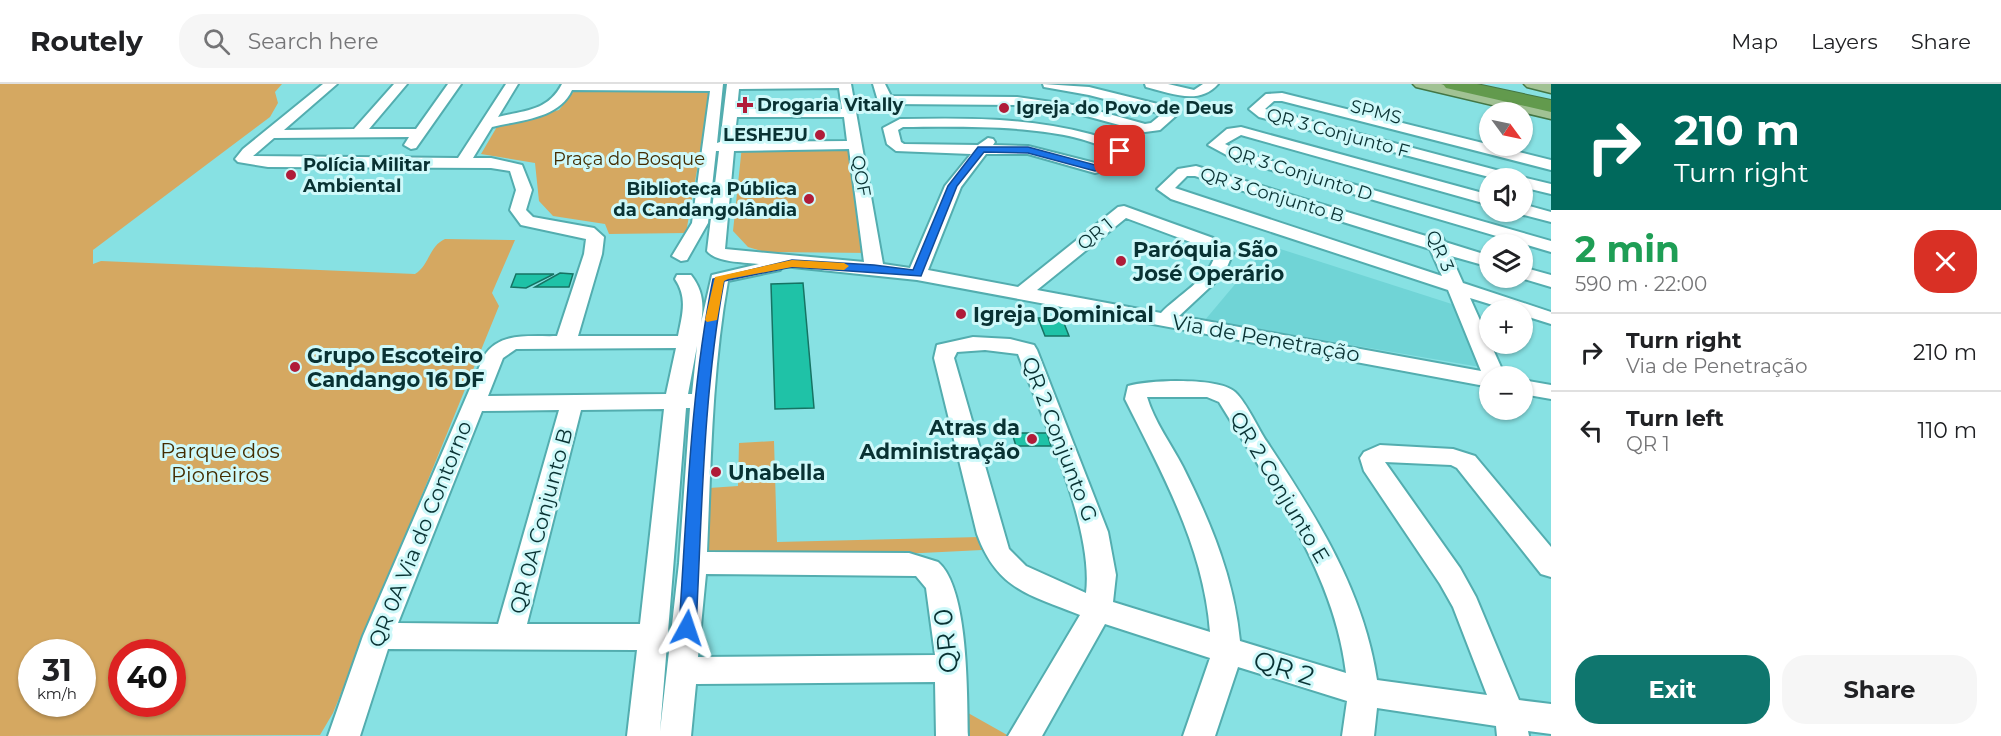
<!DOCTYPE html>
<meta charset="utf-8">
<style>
:root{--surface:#fff;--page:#f6f6f6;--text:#202124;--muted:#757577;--line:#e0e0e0;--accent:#0f766e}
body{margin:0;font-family:Montserrat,sans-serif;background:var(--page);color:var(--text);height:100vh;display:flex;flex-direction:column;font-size:22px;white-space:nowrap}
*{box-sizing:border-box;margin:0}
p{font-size:20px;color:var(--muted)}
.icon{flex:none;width:33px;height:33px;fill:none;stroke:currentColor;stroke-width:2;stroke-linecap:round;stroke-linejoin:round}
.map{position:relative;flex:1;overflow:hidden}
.drawer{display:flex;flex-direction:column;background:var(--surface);width:450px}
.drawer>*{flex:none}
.hud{background:#00695c;color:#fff;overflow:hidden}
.needle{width:39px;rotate:123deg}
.buttons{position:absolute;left:1479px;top:18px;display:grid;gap:12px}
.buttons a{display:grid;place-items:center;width:54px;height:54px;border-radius:50%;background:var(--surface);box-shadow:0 2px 4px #0004;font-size:30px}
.speed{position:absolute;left:18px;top:555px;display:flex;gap:12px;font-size:30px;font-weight:700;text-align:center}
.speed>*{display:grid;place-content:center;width:78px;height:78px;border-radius:50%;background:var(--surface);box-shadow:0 2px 4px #0004;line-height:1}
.speed small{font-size:15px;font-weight:400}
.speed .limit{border:9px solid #d22;background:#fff;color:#111}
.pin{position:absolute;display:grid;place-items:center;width:51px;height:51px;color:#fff;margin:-26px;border-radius:12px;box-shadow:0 3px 9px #0006}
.me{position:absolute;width:66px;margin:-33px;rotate:5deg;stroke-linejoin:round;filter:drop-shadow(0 0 4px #0008)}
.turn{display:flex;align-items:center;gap:21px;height:126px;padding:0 24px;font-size:27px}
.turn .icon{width:78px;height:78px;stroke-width:2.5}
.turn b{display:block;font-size:42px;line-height:51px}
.round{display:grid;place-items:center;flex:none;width:63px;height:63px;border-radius:24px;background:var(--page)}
.summary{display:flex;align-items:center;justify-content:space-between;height:102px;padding:0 24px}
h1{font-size:36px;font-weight:700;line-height:45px;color:#1e9e55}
.button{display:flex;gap:12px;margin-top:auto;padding:12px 24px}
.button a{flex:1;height:69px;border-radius:24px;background:var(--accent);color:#fff;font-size:24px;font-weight:700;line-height:69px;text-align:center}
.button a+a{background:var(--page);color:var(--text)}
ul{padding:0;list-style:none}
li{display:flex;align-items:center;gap:18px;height:78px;padding:0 24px;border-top:2px solid var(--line)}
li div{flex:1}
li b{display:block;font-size:22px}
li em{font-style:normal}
header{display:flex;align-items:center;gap:36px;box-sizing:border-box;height:84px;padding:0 30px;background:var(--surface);border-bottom:2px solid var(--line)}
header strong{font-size:28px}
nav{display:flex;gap:33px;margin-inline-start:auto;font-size:21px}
.search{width:420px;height:54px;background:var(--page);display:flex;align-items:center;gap:15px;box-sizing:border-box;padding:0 21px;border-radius:24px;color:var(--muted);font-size:22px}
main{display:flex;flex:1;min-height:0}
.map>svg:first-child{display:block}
</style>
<header>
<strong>Routely</strong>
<div class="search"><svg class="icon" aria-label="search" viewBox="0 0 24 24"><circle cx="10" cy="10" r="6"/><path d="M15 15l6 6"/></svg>Search here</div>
<nav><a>Map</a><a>Layers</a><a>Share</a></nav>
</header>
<main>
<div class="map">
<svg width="1551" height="652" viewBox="0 0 1551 652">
<rect width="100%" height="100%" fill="#87e1e3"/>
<!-- built -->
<path fill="#70d4d6" d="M1268 161 1458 222 1480 283 1205 236Z"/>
<!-- green -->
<path fill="#d5a861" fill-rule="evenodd" d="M0 0H282L275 8 278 19 270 33 93 166V180L101 177 415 190C429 182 429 162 445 155L515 156 492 209 499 222 333 629 320 651 0 652ZM32 568H82V620H32ZM122 568H172V620H122Z
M575 6H711L686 149 609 150 605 140 553 132 539 117 535 79 481 70 498 41 559 26Z
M852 60 874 169 765 168 748 163 733 147 742 62Z
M774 357 777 458 980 453 982 466 781 476 709 468 704 461 709 404 738 402 739 359Z
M961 625 1009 652H961Z"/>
<!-- building -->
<path fill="#1fc2a7" stroke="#167363" stroke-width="1.5" d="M560 189 573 190 569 203H535Z
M516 190H554L526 204 511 203Z
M803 199 814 324 775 325 771 200Z
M1038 234H1062L1069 252H1045Z
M1012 349H1047L1051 362H1016Z"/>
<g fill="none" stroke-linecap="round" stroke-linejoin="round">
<!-- minor casing -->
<g stroke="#53adaf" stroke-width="4">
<path id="minor" d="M323 0H337L284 46 354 45 394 0H407L369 45H416L448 0H461L416 64 411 65 404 61 409 53 274 54 253 72 458 74 506 0H518L498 33C526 26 548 27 562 0H723L717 59 720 58 727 0H851L883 180 910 184 945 102 971 70 896 67 887 60 883 44 900 35C964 34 1027 33 1090 50 1103 54 1119 55 1127 67L1106 86 1095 89 1028 70H986L961 103 928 186 1018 203 1118 123 1124 122 1213 154 1233 169 1224 190 1179 232 1481 287 1448 206 1171 115 1157 105 1178 85 1196 82 1426 152 1434 148 1440 149 1445 158 1490 172V183L1451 172 1463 199 1551 228V240L1522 231V226H1509L1470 214 1505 292H1490V303L917 196 783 182 780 186 728 197C712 287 711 377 707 468L909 469 938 478C969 504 967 612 968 652H936L935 598 696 600 691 652H627L637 566 388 565 360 652H328L363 552 484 272C500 247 531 253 557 252L584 170 586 155 521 141 510 126 516 106 510 87 491 84 268 83 238 78 235 75 243 65ZM839 4 842 25H737L739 5ZM572 6 710 7 692 139 672 172 681 177 687 176 708 139 716 67H719L707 167C717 179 744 178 759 180L712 191 701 239C704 221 703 206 691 191H677L675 195C688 214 682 231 678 252H578L602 170 604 153 594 144 533 133 526 126 532 106 522 81 491 74H473L492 43C520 36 559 35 572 6ZM737 33H844L847 57 734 58ZM903 43C958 43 1064 39 1111 67L1095 79 1028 62 993 61 995 58 993 55 988 54 978 61 904 60 901 58 898 46ZM849 65 864 178 725 165 734 67ZM1187 92H1195L1430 165 1442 192 1175 104ZM1126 134 1201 162 1215 171C1209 195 1177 212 1161 229L1037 206ZM697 262 692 310H688ZM676 264 666 310 488 312 503 274 516 265ZM686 324H690L679 479 660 647ZM664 325 640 540H527L581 326ZM559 326 498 540 398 539 482 327ZM706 490 916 492 926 504 935 571 698 573Z
M873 0H885L891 12 1017 13 1080 22 1145 40 1151 39 1162 30 1089 11 1044 3 1043 0 1089 3 1170 23 1178 30 1160 46 1145 48 1079 30 1017 21 890 20 878 17Z
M1145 0H1168L1194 6 1203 0H1218C1199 22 1171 9 1146 3Z
M1282 9 1551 76V86L1282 17H1274L1265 25 1515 91 1517 94H1493L1259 33 1249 25 1266 10Z
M1241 43 1490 111V121L1241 51 1225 60 1244 69 1551 157V168L1234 75 1208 61 1227 45Z
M1522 93 1551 100V110L1522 103V94H1517Z
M1522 120 1551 128V138L1516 129 1522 128Z
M1522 183 1551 191V203L1521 194Z
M973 253 1010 255 1034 261 1037 266 1108 448 1116 491 1113 518 1210 548C1204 464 1162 389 1125 315L1128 302C1149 296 1219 293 1235 308 1247 319 1258 345 1267 358 1316 432 1364 507 1377 596L1487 611 1453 523 1440 500 1364 387 1360 374 1364 368 1380 361 1453 365 1475 372 1551 463V493L1541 490 1457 384 1451 381 1385 378 1460 484 1476 513 1519 616 1551 620V650L1528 647 1529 652H1497L1496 642 1377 624 1374 652H1342L1347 617 1238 583 1215 652H1183L1210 574 1105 540 1042 652H1008L1080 531C1029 511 997 505 977 450L934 274 937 261ZM985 266 1018 270C1042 334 1094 444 1086 509L1026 482 1009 465 954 274 957 268ZM1147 313H1207L1219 318C1270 402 1334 488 1346 589L1240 557C1234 494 1211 439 1183 383 1171 360 1154 337 1147 313Z
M1522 296 1551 301V315L1522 310Z"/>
</g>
<!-- major casing -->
<g stroke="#437644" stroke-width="3">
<path id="major" d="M1413 0H1441L1551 25V35L1416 3Z
M1524 0H1551V9L1527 3Z"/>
</g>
<!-- highway casing -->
<g stroke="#437644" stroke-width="2">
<path id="highway" d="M1443 0H1477L1551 16V28L1446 4Z"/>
</g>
<!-- minor -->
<use href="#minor" fill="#fff" fill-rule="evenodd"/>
<!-- major -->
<use href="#major" fill="#a1c294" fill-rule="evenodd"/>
<!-- highway -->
<use href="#highway" fill="#629a4d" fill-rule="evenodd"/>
</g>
<!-- route -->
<path fill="#1a73e8" stroke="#114b97" stroke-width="1.5" d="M978 63H1028L1095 81 1117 65 1124 67 1105 85 1095 87 1028 69 984 68 957 102 921 192 792 183 724 197C703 311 702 429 696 544L694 550 687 552 681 550 679 544C687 428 690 310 713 195L792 176 874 181 913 186 948 102Z"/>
<!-- slow -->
<path fill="#f59e0b" d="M792 176 844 179 849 182 844 186 792 183 728 195 724 197 717 236 707 238 705 236 715 193Z"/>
<!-- markers -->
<g fill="#b01c39" stroke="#cff9fa" stroke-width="2">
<path d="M742 12h6v6h6v6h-6v6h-6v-6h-6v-6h6z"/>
<circle cx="1004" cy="24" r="6"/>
<circle cx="820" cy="51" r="6"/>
<circle cx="291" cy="91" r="6"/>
<circle cx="809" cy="115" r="6"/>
<circle cx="1121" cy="177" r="6"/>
<circle cx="961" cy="230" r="6"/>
<circle cx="295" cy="283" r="6"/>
<circle cx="1032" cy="355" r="6"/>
<circle cx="716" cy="388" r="6"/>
</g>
<g text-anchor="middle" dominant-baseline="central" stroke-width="6" stroke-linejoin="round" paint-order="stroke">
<!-- far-poi labels -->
<g font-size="18" font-weight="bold" fill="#093233" stroke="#cff9fa" text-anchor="start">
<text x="757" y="21">Drogaria Vitally</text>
<text x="1016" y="24">Igreja do Povo de Deus</text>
<text x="808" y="51" text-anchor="end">LESHEJU</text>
<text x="303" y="81">Polícia Militar<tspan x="303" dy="21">Ambiental</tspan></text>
<text x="797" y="105" text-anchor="end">Biblioteca Pública<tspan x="797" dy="21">da Candangolândia</tspan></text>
</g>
<!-- far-street labels -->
<g font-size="18" fill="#093233" stroke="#cff9fa">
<text transform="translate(1376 28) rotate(14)">SPMS</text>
<text transform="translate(1338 49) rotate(15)">QR 3 Conjunto F</text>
<text transform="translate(1300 89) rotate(17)">QR 3 Conjunto D</text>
<text transform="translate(861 92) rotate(80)">QOF</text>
<text transform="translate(1272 111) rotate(17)">QR 3 Conjunto B</text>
<text transform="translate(1095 150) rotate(-39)">QR 1</text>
<text transform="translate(1440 167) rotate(66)">QR 3</text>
</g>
<!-- far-park labels -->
<g font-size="18" fill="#432c01" stroke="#cff9fa">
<text x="629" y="75">Praça do Bosque</text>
</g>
<!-- poi labels -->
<g font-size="21" font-weight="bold" fill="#093233" stroke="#cff9fa" text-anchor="start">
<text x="1133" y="165">Paróquia São<tspan x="1133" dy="24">José Operário</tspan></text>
<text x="973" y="230">Igreja Dominical</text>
<text x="307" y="271">Grupo Escoteiro<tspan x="307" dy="24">Candango 16 DF</tspan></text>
<text x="1020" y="343" text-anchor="end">Atras da<tspan x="1020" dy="24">Administração</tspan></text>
<text x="728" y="388">Unabella</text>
</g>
<!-- street labels -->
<g font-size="21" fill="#093233" stroke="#cff9fa">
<text transform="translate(1266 254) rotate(10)">Via de Penetração</text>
<text transform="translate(1060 355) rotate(69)">QR 2 Conjunto G</text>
<text transform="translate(1280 403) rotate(59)">QR 2 Conjunto E</text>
<text transform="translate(541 437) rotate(-75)">QR 0A Conjunto B</text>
<text transform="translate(420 450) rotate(-68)">QR 0A Via do Contorno</text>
</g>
<!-- park labels -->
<g font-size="21" fill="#432c01" stroke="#cff9fa">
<text x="220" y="366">Parque dos<tspan x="220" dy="24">Pioneiros</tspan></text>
</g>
<!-- near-street labels -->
<g font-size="26" fill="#093233" stroke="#cff9fa">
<text transform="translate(946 557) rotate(-96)">QR 0</text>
<text transform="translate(1284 584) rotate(17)">QR 2</text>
</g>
</g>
</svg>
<div class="buttons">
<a><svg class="needle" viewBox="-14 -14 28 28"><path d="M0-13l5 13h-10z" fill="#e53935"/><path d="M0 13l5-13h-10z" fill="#757577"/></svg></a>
<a><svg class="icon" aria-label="sound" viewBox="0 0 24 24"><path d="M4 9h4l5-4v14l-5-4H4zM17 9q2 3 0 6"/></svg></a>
<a><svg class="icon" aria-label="layers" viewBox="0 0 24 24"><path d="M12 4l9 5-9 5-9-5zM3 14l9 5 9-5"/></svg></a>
<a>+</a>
<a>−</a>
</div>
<div class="speed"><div>31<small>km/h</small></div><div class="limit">40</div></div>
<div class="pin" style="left:1120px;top:67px;background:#d93025"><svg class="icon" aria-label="arrive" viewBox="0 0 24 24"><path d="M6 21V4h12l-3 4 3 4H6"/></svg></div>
<svg class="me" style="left:687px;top:544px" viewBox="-20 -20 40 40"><path d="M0-17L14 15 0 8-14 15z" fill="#1a73e8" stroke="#fff" stroke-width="4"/></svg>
</div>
<section class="drawer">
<div class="hud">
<div class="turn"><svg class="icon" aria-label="right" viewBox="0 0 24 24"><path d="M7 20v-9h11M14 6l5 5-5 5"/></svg><div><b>210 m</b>Turn right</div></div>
</div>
<div class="summary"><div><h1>2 min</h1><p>590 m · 22:00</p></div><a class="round" style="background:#d93025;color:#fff"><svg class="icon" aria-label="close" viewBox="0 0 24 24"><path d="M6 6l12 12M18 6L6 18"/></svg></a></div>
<ul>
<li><svg class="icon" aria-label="right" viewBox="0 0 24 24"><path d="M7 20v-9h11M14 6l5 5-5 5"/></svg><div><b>Turn right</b><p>Via de Penetração</p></div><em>210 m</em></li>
<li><svg class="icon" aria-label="left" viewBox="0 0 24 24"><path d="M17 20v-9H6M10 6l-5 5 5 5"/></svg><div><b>Turn left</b><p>QR 1</p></div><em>110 m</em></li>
</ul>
<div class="button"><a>Exit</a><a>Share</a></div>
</section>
</main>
